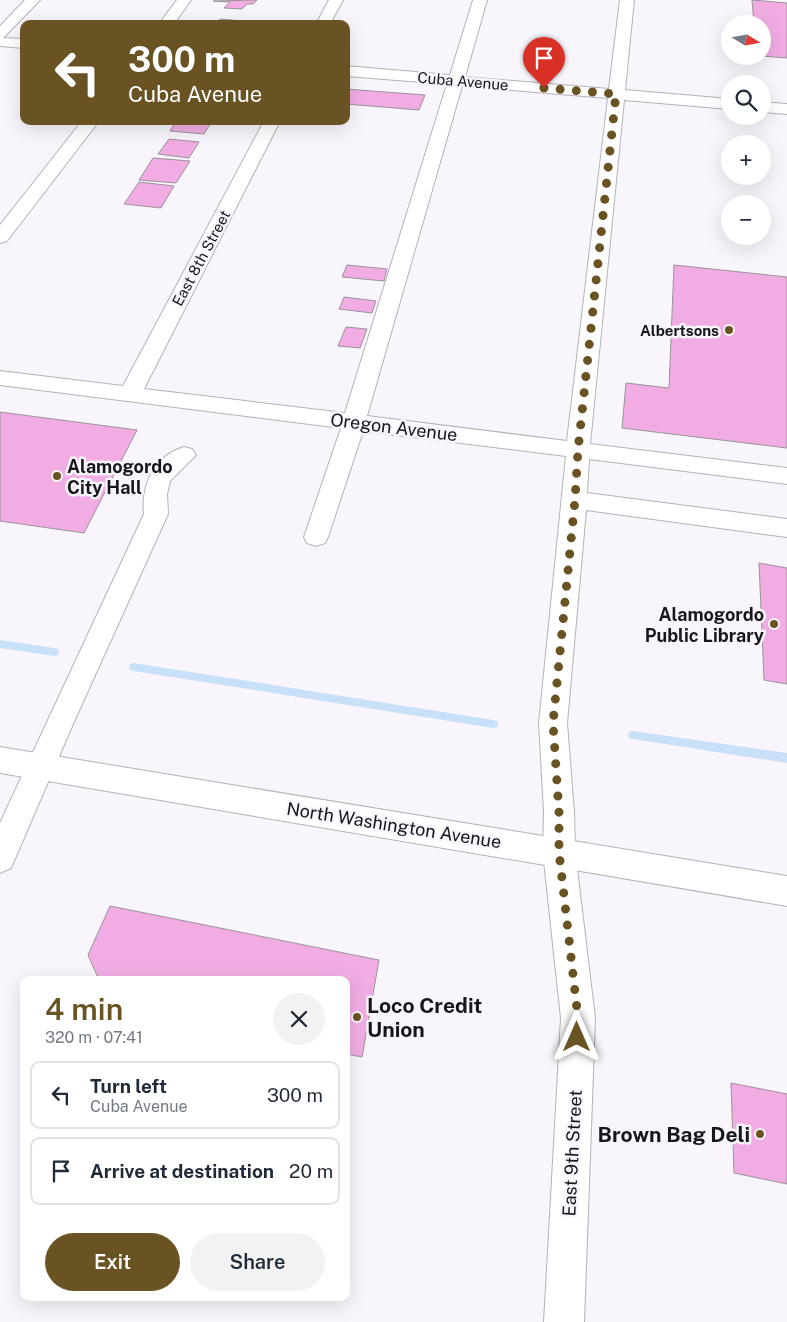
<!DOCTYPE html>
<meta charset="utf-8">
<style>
:root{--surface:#fff;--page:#f2f2f3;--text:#1f2937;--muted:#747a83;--line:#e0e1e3;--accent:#695323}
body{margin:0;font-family:"Public Sans",sans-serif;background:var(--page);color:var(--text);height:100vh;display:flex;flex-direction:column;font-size:19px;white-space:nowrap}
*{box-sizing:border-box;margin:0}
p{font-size:16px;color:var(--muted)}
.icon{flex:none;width:28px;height:28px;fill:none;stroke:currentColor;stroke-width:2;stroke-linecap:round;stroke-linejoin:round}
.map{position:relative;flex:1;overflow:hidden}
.sheet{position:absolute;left:20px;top:976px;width:330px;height:325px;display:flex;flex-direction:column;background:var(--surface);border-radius:10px;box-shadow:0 5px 20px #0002}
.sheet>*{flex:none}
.guide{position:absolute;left:20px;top:20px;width:330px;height:105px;border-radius:10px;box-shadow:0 5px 20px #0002;background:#695323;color:#fff;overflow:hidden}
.needle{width:32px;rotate:101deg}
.fabs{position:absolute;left:721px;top:15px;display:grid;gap:10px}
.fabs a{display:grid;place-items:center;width:50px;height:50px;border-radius:50%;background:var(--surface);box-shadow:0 5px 20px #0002;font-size:25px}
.pin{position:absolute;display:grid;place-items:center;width:42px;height:42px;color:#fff;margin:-51px -21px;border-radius:50% 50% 50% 0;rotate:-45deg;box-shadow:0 0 5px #0007}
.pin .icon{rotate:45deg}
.me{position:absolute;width:55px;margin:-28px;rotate:0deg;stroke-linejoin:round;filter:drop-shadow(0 0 4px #0008)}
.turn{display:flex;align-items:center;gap:18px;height:105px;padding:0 25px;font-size:22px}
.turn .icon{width:65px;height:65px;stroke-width:2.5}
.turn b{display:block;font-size:35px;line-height:42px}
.round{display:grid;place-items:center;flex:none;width:52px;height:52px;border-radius:26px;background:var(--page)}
.overview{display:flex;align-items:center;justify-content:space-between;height:85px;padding:0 25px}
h1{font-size:30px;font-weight:600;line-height:38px;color:var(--accent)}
.action{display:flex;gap:10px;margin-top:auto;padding:10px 25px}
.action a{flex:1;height:58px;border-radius:30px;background:var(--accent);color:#fff;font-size:20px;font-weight:600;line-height:58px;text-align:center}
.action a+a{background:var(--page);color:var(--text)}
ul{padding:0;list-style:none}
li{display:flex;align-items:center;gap:15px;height:68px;margin:0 10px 8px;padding:0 15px;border:2px solid var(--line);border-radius:10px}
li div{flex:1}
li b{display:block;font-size:19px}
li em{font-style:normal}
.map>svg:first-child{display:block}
</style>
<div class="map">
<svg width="787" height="1322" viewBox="0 0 787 1322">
<rect width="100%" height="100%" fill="#f9f5fd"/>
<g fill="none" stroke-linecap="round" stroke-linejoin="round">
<!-- stream -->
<path fill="#c9e0f9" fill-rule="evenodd" d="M0 640 54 648 58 649 59 652 58 655 54 656 0 648Z
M134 663 493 720 497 721 498 724 497 727 493 728 134 671 130 670 129 667 130 664Z
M633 731 787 753V763L633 739 629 738 628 735 629 732Z"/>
</g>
<!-- building -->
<path fill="#f1ade3" stroke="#9a9398" d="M257 0 253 4H247L242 9 224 8 230 2 213 1Z
M752 0 787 3V58L762 56V24H754Z
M220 19 264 23 216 24Z
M346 89 425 95 419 110 346 104Z
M176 121H212L204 134 170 131Z
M169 139 199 142 189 158 158 154Z
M153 158 190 161 176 183 139 180Z
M139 182 174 186 161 208 124 204Z
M347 265 387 269 384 281 342 277Z
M674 265 787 277V448L622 428 626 383 669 388Z
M344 297 376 301 372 313 339 309Z
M346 327 367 329 360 348 338 346Z
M0 412 137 430 84 533 0 521Z
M759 563 787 568V684L764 680Z
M110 906 379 960 362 1057 346 1054V980H99L88 955Z
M731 1083 787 1094V1184L734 1173Z"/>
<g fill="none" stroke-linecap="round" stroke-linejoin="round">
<!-- minor casing -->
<g stroke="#b5b1b9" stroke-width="2">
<path id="minor" d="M25 0H40L3 38 24 39V48L0 46V26Z
M177 0H191L174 24H159Z
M329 0H343L330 24H316Z
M473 0H487L465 77 609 89 620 0H634L625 90 730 99V109L624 100 590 444 787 468V484L589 459 587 493 787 519V537L586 510 567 723 574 812 575 852 595 1018 584 1322H544L561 1018 543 852 544 812 539 723 566 456 363 431 328 537 325 543 316 546 307 543 304 537 341 428 0 385V371L123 386 264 121H280L144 389 345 413 447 84 346 76V66L450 75ZM462 86 608 98 567 441 367 416Z
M762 102 787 104V114L762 112Z
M82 121H99L7 241 0 243V225Z
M184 447 192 449 196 455 170 481 167 494 168 514 73 724 11 868 0 873V823L144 514C141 485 154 456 184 447Z"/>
</g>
<!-- major casing -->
<g stroke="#b5b1b9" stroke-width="2">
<path id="major" d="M0 747 787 876V906L0 773Z"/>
</g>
<!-- minor -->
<use href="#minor" fill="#fff" fill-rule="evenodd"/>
<!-- major -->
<use href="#major" fill="#fff" fill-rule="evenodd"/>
</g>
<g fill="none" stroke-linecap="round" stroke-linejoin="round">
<!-- route -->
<path stroke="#695323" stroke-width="9" stroke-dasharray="0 16.2" d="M544 88 616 94 578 450 575 500 553 723 559 812V852L578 1018 577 1037"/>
</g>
<!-- markers -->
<g fill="#695323" stroke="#f9f5fd" stroke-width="2">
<circle cx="729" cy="330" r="5"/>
<circle cx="57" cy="476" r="5"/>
<circle cx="774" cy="624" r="5"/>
<circle cx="357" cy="1017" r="5"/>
<circle cx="760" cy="1134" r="5"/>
</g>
<g text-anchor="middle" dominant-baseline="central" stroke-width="5" stroke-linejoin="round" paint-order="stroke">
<!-- far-street labels -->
<g font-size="15" fill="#181619" stroke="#f9f5fd">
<text transform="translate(463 81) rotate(5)">Cuba Avenue</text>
<text transform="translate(201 258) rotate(-62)">East 8th Street</text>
</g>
<!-- far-poi labels -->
<g font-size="15" font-weight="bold" fill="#181619" stroke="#f9f5fd" text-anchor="end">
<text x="719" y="330">Albertsons</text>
</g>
<!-- street labels -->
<g font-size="18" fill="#181619" stroke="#f9f5fd">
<text transform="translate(394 427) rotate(7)">Oregon Avenue</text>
<text transform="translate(394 825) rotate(9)">North Washington Avenue</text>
<text transform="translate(572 1153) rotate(-87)">East 9th Street</text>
</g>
<!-- poi labels -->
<g font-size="18" font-weight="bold" fill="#181619" stroke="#f9f5fd" text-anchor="start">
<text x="67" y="466">Alamogordo<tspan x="67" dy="21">City Hall</tspan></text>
<text x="764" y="614" text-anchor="end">Alamogordo<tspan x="764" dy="21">Public Library</tspan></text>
</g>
<!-- near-poi labels -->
<g font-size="21" font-weight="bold" fill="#181619" stroke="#f9f5fd" text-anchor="start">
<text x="367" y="1005">Loco Credit<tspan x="367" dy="24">Union</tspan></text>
<text x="750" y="1134" text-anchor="end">Brown Bag Deli</text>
</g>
</g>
</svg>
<div class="fabs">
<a><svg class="needle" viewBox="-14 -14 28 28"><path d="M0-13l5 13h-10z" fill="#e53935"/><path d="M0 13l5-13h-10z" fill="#747a83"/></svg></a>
<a><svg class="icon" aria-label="search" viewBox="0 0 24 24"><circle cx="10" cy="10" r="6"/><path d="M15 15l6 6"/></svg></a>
<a>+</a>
<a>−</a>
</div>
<div class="pin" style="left:544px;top:88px;background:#d93025"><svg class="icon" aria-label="arrive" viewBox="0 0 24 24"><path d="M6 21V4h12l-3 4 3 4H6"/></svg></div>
<svg class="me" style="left:577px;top:1037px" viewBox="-20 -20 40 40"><path d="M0-17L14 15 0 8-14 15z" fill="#695323" stroke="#fff" stroke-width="4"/></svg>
<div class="guide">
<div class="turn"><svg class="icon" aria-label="left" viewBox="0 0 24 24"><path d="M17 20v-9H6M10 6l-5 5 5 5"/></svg><div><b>300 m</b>Cuba Avenue</div></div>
</div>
<section class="sheet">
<div class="overview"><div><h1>4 min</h1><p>320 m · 07:41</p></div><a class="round"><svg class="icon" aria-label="close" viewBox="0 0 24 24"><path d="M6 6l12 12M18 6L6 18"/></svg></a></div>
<ul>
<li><svg class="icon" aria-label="left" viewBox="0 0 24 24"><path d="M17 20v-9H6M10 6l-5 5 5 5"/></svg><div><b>Turn left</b><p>Cuba Avenue</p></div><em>300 m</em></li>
<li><svg class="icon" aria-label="arrive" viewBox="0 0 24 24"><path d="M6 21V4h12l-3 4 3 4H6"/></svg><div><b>Arrive at destination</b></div><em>20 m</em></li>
</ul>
<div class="action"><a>Exit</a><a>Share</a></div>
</section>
</div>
